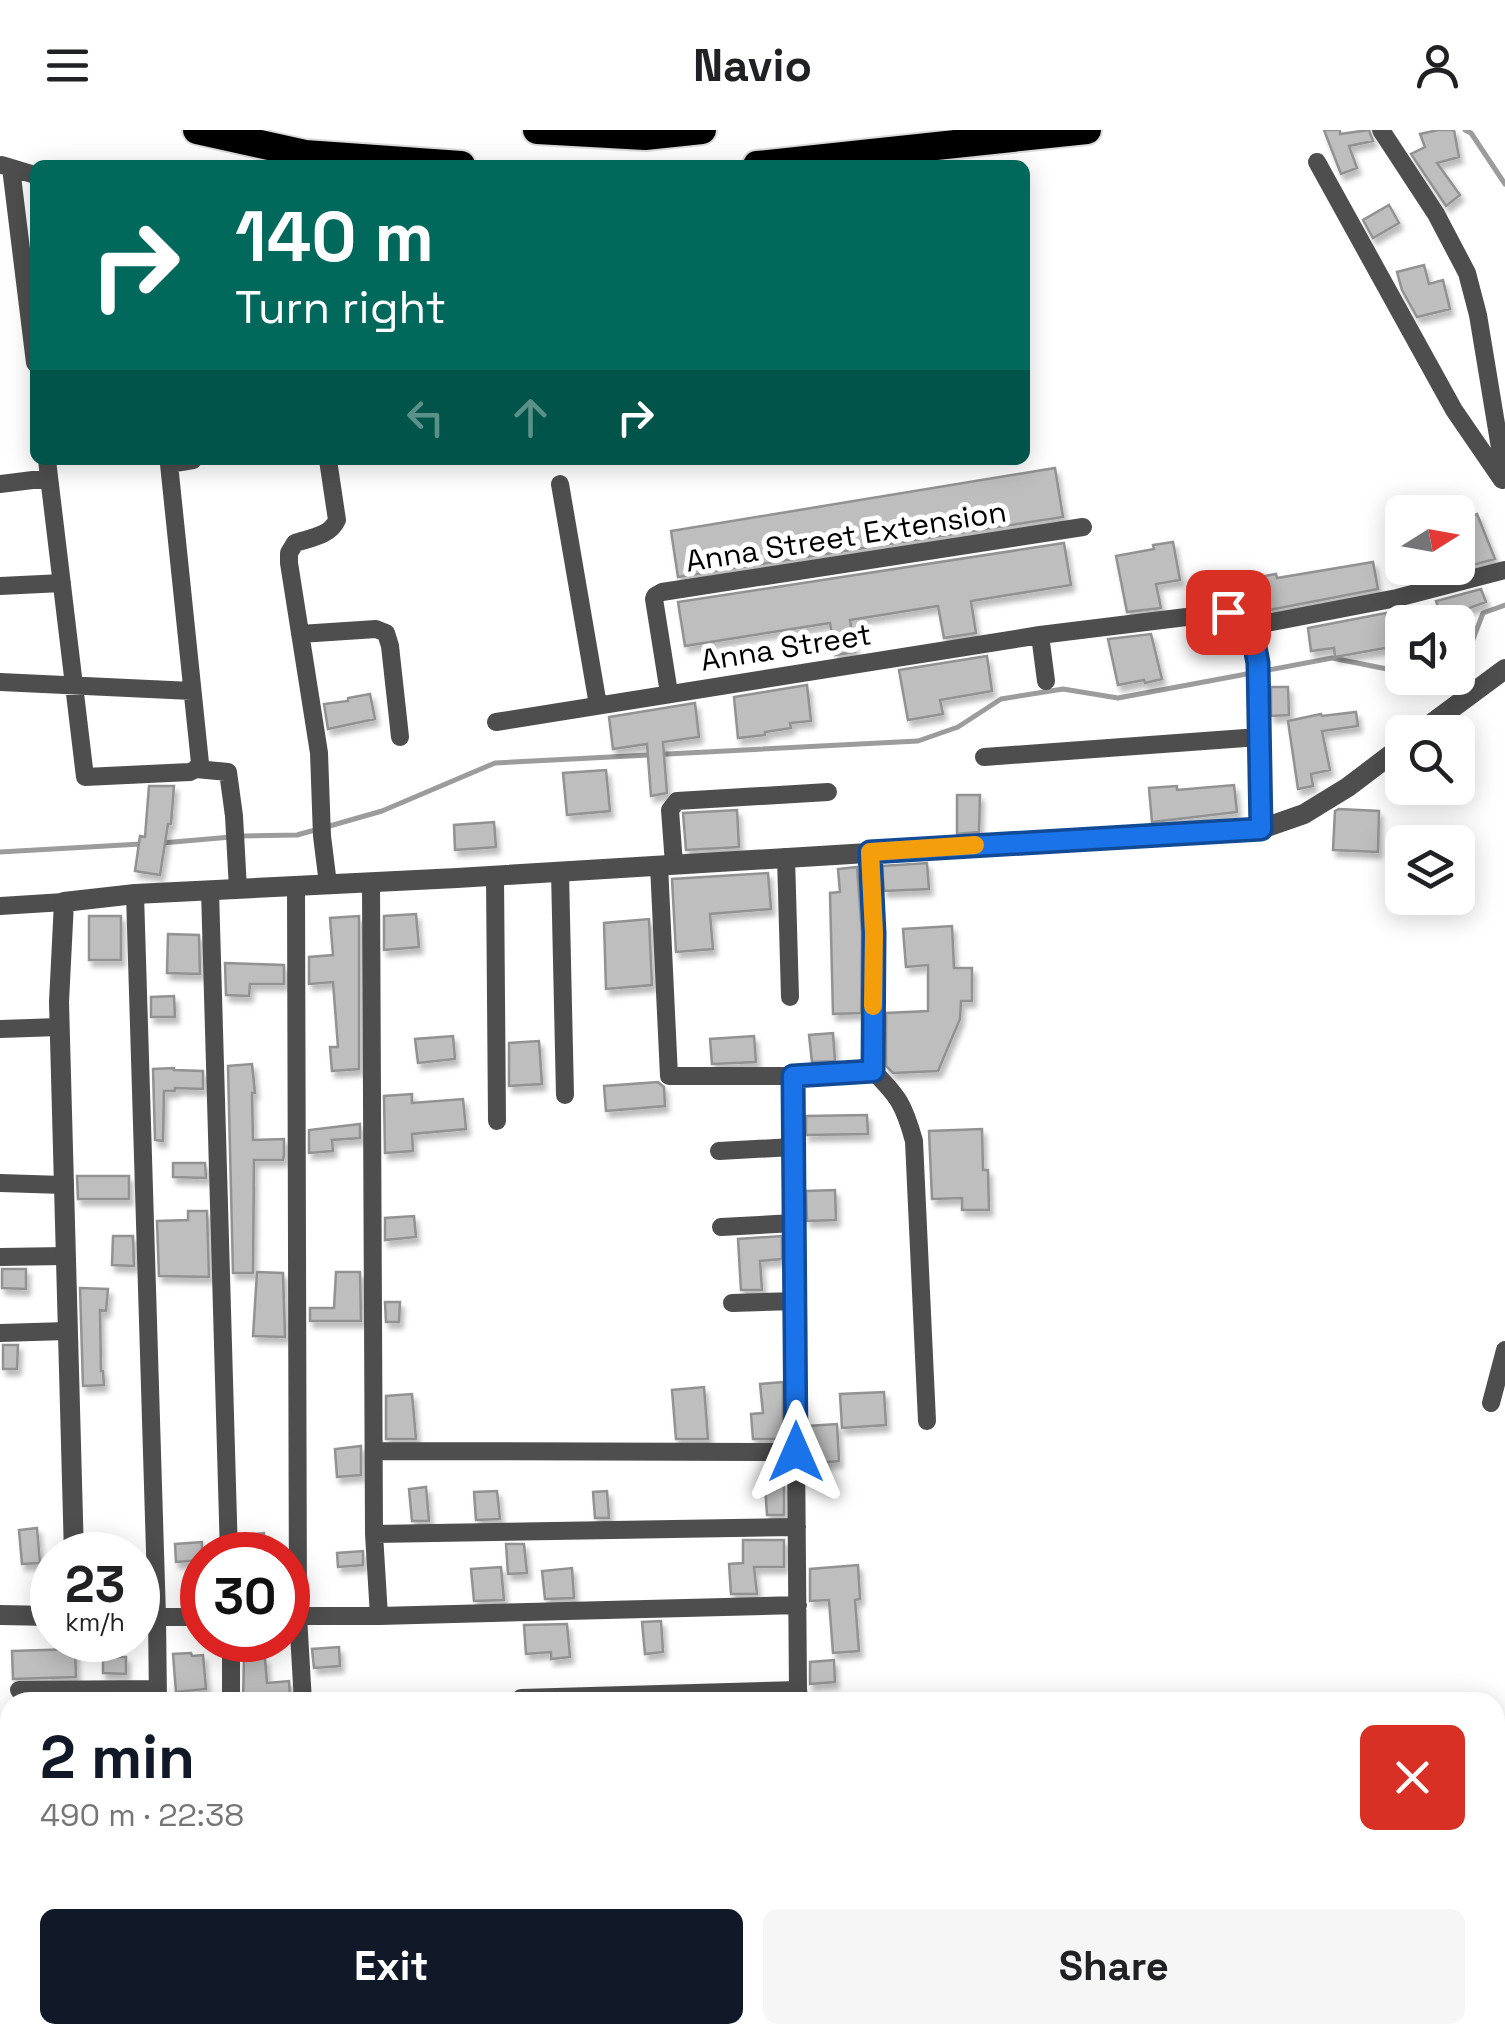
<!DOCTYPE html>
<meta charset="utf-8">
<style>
:root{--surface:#fff;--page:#f6f6f6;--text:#202124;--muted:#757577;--accent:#111827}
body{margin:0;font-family:"Space Grotesk",sans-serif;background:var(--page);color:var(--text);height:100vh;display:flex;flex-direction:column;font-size:38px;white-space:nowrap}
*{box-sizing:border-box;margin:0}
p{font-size:32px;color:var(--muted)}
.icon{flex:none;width:55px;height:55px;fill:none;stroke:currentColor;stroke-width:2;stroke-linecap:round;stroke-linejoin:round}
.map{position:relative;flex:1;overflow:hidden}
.drawer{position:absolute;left:0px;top:1562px;width:1505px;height:352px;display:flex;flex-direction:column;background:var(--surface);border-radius:30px 30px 0 0;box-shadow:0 5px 25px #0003}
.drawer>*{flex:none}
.top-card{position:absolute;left:30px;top:30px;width:1000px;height:305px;border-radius:15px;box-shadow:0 5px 25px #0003;background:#00695c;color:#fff;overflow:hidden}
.needle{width:65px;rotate:79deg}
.tools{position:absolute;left:1385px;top:365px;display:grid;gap:20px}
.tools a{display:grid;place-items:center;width:90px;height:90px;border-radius:15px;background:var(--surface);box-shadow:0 5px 25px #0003;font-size:50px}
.speed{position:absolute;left:30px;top:1402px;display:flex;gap:20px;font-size:50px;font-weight:700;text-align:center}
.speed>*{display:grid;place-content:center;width:130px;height:130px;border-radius:50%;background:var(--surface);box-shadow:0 5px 25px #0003;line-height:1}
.speed small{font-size:25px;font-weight:400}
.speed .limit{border:15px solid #d22;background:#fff;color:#111}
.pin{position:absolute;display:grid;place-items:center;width:85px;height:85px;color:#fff;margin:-42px;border-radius:20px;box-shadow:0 5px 15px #0006}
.me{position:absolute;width:110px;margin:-55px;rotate:0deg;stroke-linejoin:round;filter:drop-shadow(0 0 8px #0008)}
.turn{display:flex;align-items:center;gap:35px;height:210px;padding:0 40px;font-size:45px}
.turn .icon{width:130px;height:130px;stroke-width:2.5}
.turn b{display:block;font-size:70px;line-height:85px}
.lanes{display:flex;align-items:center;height:95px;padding:0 40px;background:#0003;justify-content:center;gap:50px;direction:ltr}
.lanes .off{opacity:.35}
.round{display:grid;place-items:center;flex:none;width:105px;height:105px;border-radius:15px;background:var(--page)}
.overview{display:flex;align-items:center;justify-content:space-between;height:170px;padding:0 40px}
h1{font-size:60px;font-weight:700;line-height:75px;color:var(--accent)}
.action{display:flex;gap:20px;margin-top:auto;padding:20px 40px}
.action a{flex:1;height:115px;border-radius:15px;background:var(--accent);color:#fff;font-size:40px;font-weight:700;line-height:115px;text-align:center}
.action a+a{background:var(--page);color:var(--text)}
header{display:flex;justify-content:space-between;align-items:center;height:130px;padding:0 40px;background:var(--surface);font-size:45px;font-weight:700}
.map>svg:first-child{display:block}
</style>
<header><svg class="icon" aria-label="menu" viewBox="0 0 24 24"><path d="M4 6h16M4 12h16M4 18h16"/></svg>Navio<svg class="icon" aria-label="person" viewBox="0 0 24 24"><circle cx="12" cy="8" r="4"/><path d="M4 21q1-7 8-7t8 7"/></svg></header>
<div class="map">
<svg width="1505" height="1913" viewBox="0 0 1505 1913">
<defs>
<filter id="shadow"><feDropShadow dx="3.5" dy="6" stdDeviation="2.5" flood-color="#0004"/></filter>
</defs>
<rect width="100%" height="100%" fill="#fff"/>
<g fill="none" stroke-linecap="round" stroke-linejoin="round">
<!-- stream -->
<path stroke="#9c9c9c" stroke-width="5" d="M1465 0 1471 3 1505 54
M1458 527 1467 525 1483 483 1505 475
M1263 541 1332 528 1402 542
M326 697 382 681 495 633 918 611 958 597 1001 569 1063 559 1118 568 1252 543
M242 706 297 705 315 700
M162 713 231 707
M0 722 141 714"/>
</g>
<!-- building -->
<path fill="#bebebe" stroke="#929292" stroke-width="2.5" filter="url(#shadow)" d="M1324 0H1340V4L1369 0 1373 11 1349 16 1357 38 1341 44Z
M1438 0H1454L1459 27 1437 33 1460 65 1446 76 1411 24 1425 17 1420 4Z
M1389 75 1399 93 1373 108 1363 90Z
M1424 135 1429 154 1443 150 1450 179 1417 187 1402 160 1397 142Z
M1055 338 1063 387 678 447 671 401Z
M1477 384 1495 429 1444 443 1442 438H1458V391Z
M1173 412 1180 450 1156 454 1161 478 1127 482 1116 426 1154 419 1153 415Z
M1064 413 1071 455 971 471 976 503 944 508 938 476 850 490 855 522 835 525 830 493 685 516 678 472Z
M1373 432 1378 459 1259 482 1253 448 1276 444 1277 448Z
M1481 459 1486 472 1442 488 1436 471Z
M1386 483 1388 497 1400 495 1402 515 1335 527 1334 518 1311 521 1308 498Z
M1151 504 1162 549 1145 553 1144 550 1118 555 1108 509Z
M987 526 992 561 940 570 943 584 908 590 899 540Z
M807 555 811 591 790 593 791 598 765 602V605L738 608 734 567Z
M1271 557H1288L1289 585 1271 586Z
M370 564 375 589 328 599 324 574 348 571V568Z
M695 573 699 607 663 612 667 663 651 666 647 614 613 619 609 587Z
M1356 582 1358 596 1322 601 1330 640 1311 644 1313 656 1298 659 1288 591 1321 584 1322 586Z
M606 640 610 681 567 685 563 643Z
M1234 655 1237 682 1152 692 1149 658 1177 656V660Z
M149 656H174L171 694H168L160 745 135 741 140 706 145 707Z
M957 665H980L979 702 957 704Z
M1339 679 1379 681 1378 722 1333 720 1335 681Z
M737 680 739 717 686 720 683 683Z
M494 692 496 717 455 720 454 695Z
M927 733 929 759 884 761 882 736Z
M857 737 862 803 861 883 833 884 830 763 840 762 838 739Z
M768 743 771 779 710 784 713 819 676 822 672 749Z
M416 784 419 817 384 820V786Z
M89 786H121V830H89Z
M359 786V939L332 941 330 917H338L333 852 309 854V827L333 825 330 788Z
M649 789 652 855 606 859 604 793Z
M952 796 954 838H972V871H961L960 889 938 941 893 943 886 936V883L928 881V835L906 837 903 799Z
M168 804 199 805 200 844 167 843Z
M225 833 284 835V854H250L249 866 226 865Z
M174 866 175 887H151V867Z
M833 903 835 931 812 932 809 905Z
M453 906 455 929 418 933 415 909Z
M754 906 756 932 712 934 710 909Z
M539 911 542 954 509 956V913Z
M252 934 255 963H252L253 1010 284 1009V1025L283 1030H254L253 1143H233L228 936Z
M174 938V940L203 941V959L175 958V961H164L163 1011 155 1010 153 939Z
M658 952 664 957 665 976 606 981 604 956Z
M412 964V973L463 969 466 999 412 1004 413 1021 385 1023 384 966Z
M867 985 868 1004 806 1005V986Z
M360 994V1008L332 1010 333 1021 309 1023V1000Z
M982 999 983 1040H988L989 1080H962V1068L932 1069 929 1001Z
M173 1033H205L206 1048 173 1047Z
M77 1046H129V1069H78Z
M835 1060 836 1090 807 1091 806 1061Z
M188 1081H207L209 1147 159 1146 157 1091 188 1090Z
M414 1086 416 1107 385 1110V1088Z
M113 1106H133L134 1136 112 1135Z
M782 1106V1129L760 1131 762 1160H741L738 1109Z
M2 1139H26V1159L2 1158Z
M257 1142 283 1143 285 1207 253 1206Z
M336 1142H360L361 1191H310V1178H334Z
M80 1158 108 1159 106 1181 100 1180 101 1241H103L104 1255 83 1256Z
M385 1172H400L399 1192H386Z
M3 1215H18L17 1239H3Z
M783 1252V1309H753L751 1284 763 1283 760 1254Z
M704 1257 708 1309H676L672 1260Z
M884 1262 886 1295 842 1298 840 1264Z
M412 1264 416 1309H386V1266Z
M837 1294 839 1331 809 1334 808 1296Z
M361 1316V1345L337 1347 335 1319Z
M784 1353V1385H767L765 1354Z
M426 1357 429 1391H412L409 1359Z
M497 1361 500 1389 476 1390 474 1362Z
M607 1361 609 1388H595L593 1362Z
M37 1398 40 1433 22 1434 19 1400Z
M264 1403 265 1425H241V1405Z
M743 1410H784V1437H754L757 1464H731L729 1434 743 1433Z
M202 1412V1430L176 1432 175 1414Z
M506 1414H524L527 1443 508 1444Z
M363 1421V1435L338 1437 337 1423Z
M858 1435 860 1469 855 1470 859 1521 833 1523 829 1470 810 1471V1439Z
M501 1437 504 1470 474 1471 471 1439Z
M572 1438 574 1468 545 1469 542 1441Z
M661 1491 663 1522 645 1524 642 1492Z
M567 1494 570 1527 551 1529V1522L526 1524 524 1495Z
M339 1517 340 1536 314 1538 312 1519Z
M75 1519 76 1547 13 1549 12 1521Z
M191 1523 192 1526 203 1525 206 1559 176 1562 173 1524Z
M103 1527H126V1544L103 1543Z
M265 1528 267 1553 289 1551 290 1566 266 1569 267 1572H243L244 1530Z
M834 1530 835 1552 810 1554V1532Z"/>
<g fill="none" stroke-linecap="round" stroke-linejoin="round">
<!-- trunk casing -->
<g stroke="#dbdbdb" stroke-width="32">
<path id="trunk" d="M197 0 305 24 461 35
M537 0 645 6 702 0
M757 35 1087 0"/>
</g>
<!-- minor -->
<path stroke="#4e4e4e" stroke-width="18" d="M1381 0 1436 84 1467 143 1478 185 1505 348
M1317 32 1454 280 1502 350
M2 35 35 45
M11 38 35 233
M47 330 85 647 190 642 196 639 200 633 169 334
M168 330 169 334 193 330
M0 354 49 348
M560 354 598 575
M0 456 62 453
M1251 496 1397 468 1505 440
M300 504 376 499 386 503 390 516 400 607
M1040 505 1227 482 1251 496 1258 533 1261 699
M0 552 192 561
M669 563 654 469 655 466 662 462 1083 397
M496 592 1040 505 1046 551
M984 627 1259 607
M196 639 228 642 234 686 238 759
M786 727 790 867
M674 734 670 680 677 671 828 662
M659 735 669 946H793L873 941 874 803 869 722
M560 742 565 965
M495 746 497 991
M328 754 322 706 319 623 289 433V423L295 413C310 408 330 406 337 390L328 330
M210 760 229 1425
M135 764 157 1487H202
M0 776 64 772
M0 899 59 897
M873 941C899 967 904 975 914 1011L927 1291
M793 946 798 1560 800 1572
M719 1021 793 1017
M0 1053 63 1055
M721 1097 794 1093
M0 1127 65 1126
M732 1173 795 1171
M0 1203 67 1201
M1491 1273 1505 1220
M374 1321 796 1322
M374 1404 797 1397
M289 1486H298L296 755
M379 1486 798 1475
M138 1487H157L158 1572
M19 1560 158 1559
M521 1568 798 1560
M231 1572V1510
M303 1572 298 1486H379L374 1404 371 752
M39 1905 40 1913
M161 1905V1913
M242 1905V1913
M1303 1905 1304 1913
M1403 1905 1404 1913
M326 1913 327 1905
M611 1913 613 1905"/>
<!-- tertiary -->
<path stroke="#4e4e4e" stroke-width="20" d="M1420 602 1505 539
M74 1425 59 872 64 772 135 764 457 748 1261 699 1304 684 1348 657 1402 616
M0 1485 52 1486"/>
<!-- trunk -->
<use href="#trunk" stroke="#000" stroke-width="28"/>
</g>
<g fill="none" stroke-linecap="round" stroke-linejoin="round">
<!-- route casing -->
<g stroke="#114b97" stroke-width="25">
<path id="route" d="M796 1322 793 946 873 941 874 803 870 722 1261 699 1258 533 1251 496 1228 482"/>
</g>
<!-- route -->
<use href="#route" stroke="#1a73e8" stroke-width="18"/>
<!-- slow -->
<path stroke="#f59e0b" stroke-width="18" d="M873 876 874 803 870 722 975 715"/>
</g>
<g text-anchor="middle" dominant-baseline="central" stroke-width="10" stroke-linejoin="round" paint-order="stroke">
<!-- street labels -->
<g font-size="30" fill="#000" stroke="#fff">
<text transform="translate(846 406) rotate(-9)">Anna Street Extension</text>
<text transform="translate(786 517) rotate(-9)">Anna Street</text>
</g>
</g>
</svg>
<div class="tools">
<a><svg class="needle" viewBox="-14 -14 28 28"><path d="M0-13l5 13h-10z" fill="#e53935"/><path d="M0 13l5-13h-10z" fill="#757577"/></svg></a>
<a><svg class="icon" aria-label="sound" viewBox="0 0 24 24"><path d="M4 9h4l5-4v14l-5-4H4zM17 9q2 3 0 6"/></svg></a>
<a><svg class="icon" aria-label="search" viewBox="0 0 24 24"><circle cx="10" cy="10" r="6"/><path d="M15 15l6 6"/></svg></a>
<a><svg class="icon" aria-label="layers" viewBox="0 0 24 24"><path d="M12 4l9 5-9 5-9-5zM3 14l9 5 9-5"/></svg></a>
</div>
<div class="speed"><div>23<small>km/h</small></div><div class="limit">30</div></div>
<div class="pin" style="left:1228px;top:482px;background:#d93025"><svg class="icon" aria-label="arrive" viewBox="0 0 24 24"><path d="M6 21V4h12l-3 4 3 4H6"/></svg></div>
<svg class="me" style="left:796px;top:1322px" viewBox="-20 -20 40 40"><path d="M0-17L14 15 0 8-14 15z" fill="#1a73e8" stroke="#fff" stroke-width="4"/></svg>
<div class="top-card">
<div class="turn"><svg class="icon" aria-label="right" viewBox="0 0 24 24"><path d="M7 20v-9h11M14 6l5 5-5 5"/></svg><div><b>140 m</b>Turn right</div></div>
<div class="lanes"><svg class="icon off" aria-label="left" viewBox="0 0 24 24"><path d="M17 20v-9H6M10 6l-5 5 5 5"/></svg><svg class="icon off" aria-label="ahead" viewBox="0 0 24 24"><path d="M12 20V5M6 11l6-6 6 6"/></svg><svg class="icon" aria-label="right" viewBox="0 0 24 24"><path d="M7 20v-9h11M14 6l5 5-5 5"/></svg></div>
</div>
<section class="drawer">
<div class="overview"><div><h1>2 min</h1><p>490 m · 22:38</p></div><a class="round" style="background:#d93025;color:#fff"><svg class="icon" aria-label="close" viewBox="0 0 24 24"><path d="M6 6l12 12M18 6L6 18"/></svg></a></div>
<div class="action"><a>Exit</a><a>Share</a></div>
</section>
</div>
